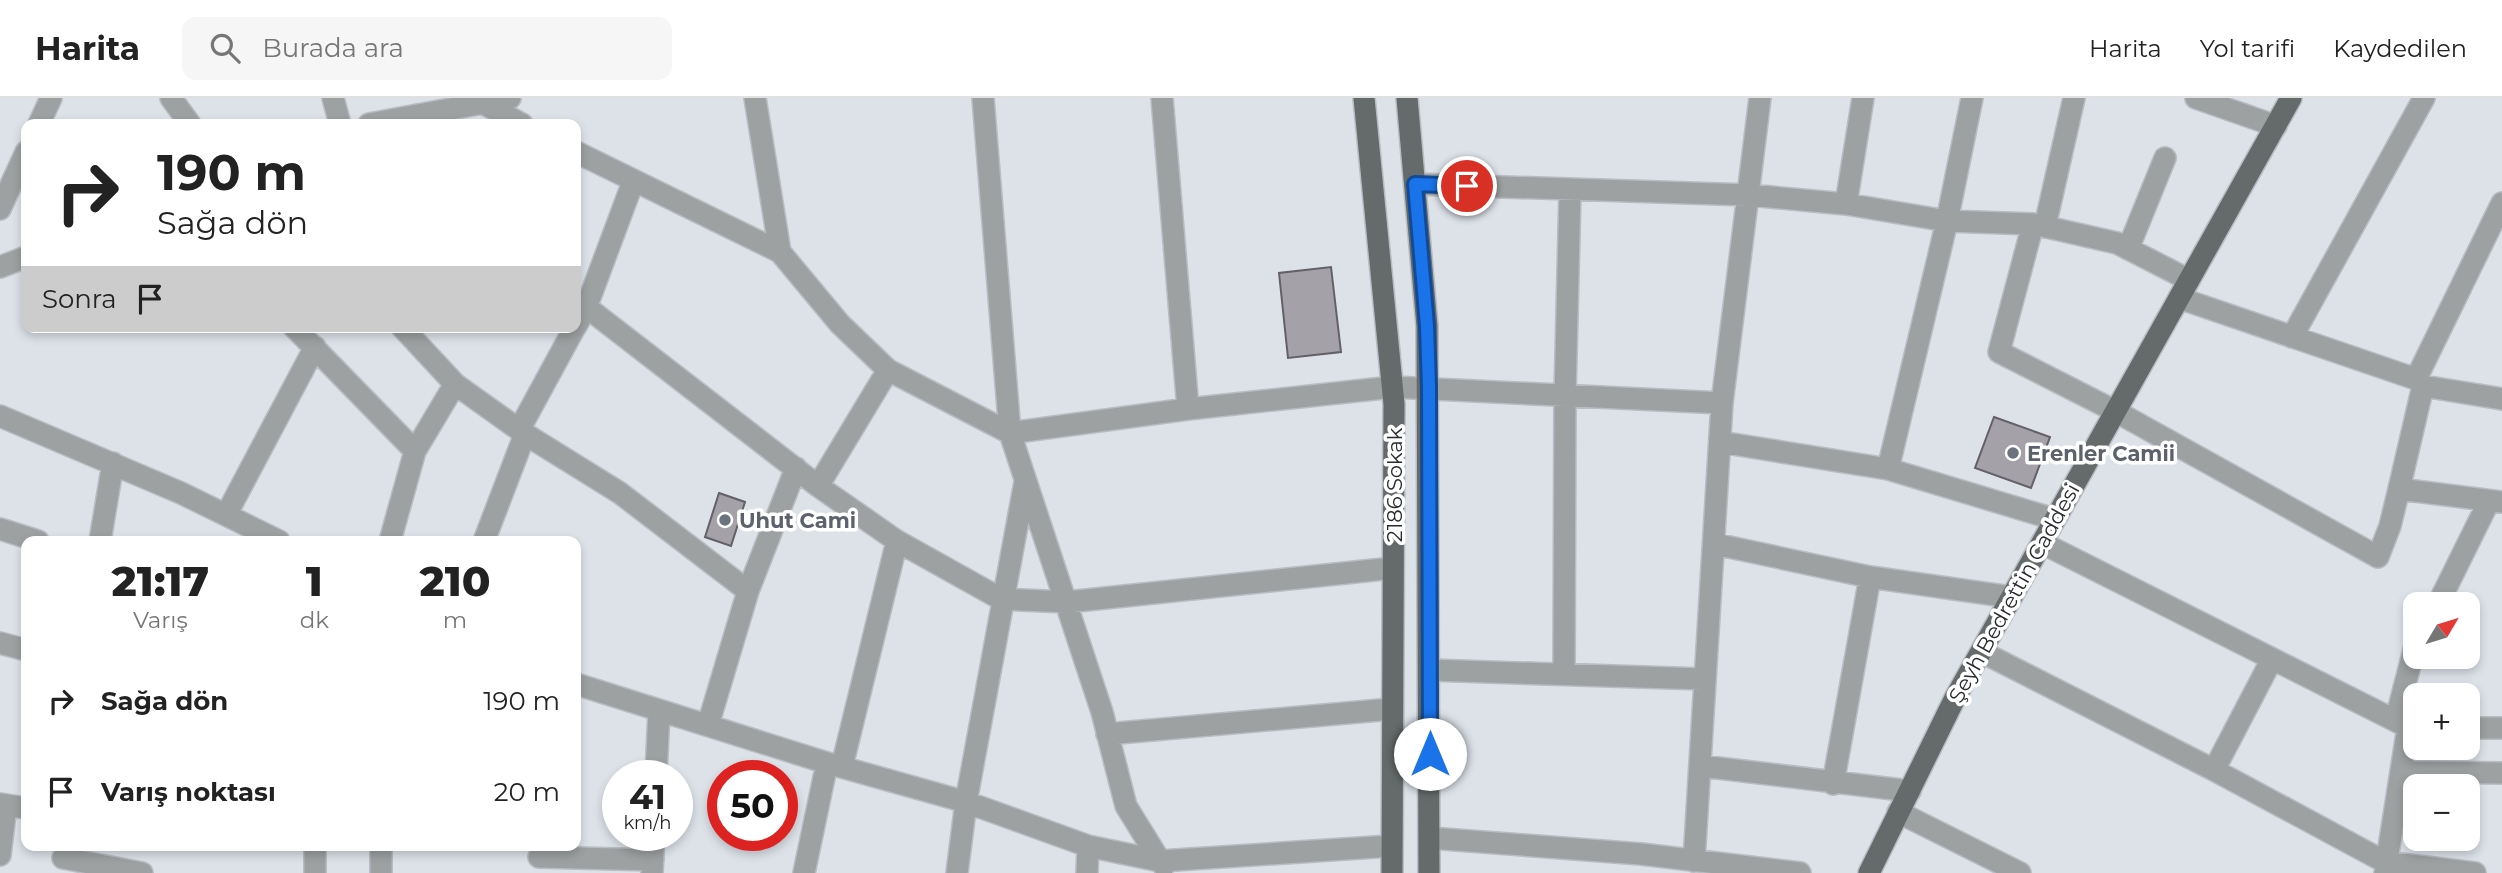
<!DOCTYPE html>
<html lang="tr">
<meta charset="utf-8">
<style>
:root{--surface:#fff;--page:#f6f6f6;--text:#222;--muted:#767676;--line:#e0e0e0}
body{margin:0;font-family:Montserrat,sans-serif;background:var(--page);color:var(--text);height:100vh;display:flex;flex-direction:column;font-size:26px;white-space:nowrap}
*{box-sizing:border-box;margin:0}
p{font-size:23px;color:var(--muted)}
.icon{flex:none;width:38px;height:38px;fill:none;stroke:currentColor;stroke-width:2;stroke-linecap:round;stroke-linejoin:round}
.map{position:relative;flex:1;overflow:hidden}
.drawer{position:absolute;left:21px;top:438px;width:560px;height:315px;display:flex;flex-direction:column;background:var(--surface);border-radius:14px;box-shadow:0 4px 10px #0003}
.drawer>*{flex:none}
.guide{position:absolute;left:21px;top:21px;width:560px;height:214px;border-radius:14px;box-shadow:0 4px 10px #0003;background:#fff;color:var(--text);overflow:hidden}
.needle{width:46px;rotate:52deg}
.buttons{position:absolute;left:2403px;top:494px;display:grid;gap:14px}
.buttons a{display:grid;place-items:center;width:77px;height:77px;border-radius:14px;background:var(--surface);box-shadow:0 4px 10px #0003;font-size:35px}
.speed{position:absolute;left:602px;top:662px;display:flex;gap:14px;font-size:35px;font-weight:700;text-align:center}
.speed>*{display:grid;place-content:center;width:91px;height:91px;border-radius:50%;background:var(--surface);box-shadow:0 4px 10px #0003;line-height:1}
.speed small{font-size:18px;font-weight:400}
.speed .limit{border:10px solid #d22;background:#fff;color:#111}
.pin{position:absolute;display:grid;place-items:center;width:60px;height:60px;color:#fff;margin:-30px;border:4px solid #fff;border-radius:50%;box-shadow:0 2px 7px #0007}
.me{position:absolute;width:77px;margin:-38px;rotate:0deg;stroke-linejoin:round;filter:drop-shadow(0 0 5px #0008)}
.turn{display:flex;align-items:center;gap:24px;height:147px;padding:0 21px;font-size:32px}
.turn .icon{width:91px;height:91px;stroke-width:2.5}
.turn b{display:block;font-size:49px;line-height:60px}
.then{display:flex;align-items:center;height:66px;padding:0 21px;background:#0003;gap:14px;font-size:26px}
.eta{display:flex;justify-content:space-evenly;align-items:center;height:119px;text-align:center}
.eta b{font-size:42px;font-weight:800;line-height:49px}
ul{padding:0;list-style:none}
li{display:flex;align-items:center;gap:21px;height:91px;padding:0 21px}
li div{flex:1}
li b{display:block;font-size:26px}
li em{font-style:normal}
header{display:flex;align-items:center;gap:42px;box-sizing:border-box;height:98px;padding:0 35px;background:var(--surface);border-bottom:2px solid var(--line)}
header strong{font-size:33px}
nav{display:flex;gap:38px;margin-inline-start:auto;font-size:24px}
.search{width:490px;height:63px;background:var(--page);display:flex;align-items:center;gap:18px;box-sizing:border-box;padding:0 24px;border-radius:14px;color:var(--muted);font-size:26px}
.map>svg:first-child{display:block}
</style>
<header>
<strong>Harita</strong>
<div class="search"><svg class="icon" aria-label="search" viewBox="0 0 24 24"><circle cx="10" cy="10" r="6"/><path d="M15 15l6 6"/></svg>Burada ara</div>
<nav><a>Harita</a><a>Yol tarifi</a><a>Kaydedilen</a></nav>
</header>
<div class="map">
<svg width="2502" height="775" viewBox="0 0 2502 775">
<rect width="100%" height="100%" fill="#dde2e9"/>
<!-- building -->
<path fill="#a4a1a8" stroke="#636066" stroke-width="2" d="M1331 169 1341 254 1288 260 1279 175Z
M1994 319 2050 339 2031 390 1975 370Z
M719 395 745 404 731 448 705 439Z"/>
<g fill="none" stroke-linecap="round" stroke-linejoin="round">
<!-- minor casing -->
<g stroke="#b9bdc3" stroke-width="24">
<path id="minor" d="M171 0 190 26
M333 0 340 26
M755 0 780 154
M983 0 1010 335 1102 614 1126 708 1160 763 1391 748
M1162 0 1188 311
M2196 0 2276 28
M484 6 522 26
M39 26 51 0
M369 26 510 0
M576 54 780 154 840 226 888 272 1010 335 1188 311 1393 289 1722 305
M1415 86 1749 97 1846 106 1947 123 2033 126 2117 145 2189 182
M1846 106 1863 0
M0 111 26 54
M2033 126 1999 254 2115 313 2378 459 2390 428 2399 391 2502 404
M2045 128 2074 0
M2128 151 2165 60
M0 169 26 159
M2179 200 2416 281 2423 288 2502 301
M576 201 818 388 897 443 1001 501 1067 504 1393 470
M576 228 586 210 633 84
M294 229 415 353
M402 229 455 286 525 336 620 395 748 493
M2292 239 2424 0
M2416 281 2502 105
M0 318 181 395 279 443
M519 332 575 229
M1720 344 1888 371 2054 421
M1888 371 1947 123 1972 0
M818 388 888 272
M2399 391 2423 288
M226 417 315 249
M0 431 38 443
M100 443 113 365
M390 443 415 353 455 286
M484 443 525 336
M2042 445 2408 629H2415
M1715 446 1870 479 2011 499
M2438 506 2489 403
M0 545 26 552
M1982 554 2214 672 2385 764 2475 775
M1429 572 1703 581
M1564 576 1565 298 1570 93
M576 586 827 665 966 704 1088 748 1160 763 1164 768
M2396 621 2415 548
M708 627 748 493 796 370
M2468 630H2502
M1107 636 1392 611
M842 668 897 443
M1701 668 1910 693
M2214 672 2271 563
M2401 674 2502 675
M656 677 659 613
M1833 686 1870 479
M0 706 26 710
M1898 714 2020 775
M1430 740 1641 756 1800 775
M315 747V775
M381 747V775
M0 757 6 707
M539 759 653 762
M63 760 142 775
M1694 763 1722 305 1760 0
M652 775 654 737
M804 775 827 665
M957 775 966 704 1025 384
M1087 775 1088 748
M2385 775 2408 629"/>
</g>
<!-- major casing -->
<g stroke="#b9bdc3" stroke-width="24">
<path id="major" d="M1364 0 1394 306 1392 775
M1407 0 1427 228 1429 775
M1869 775 1955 600 2291 0"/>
</g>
<!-- minor -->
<use href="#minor" stroke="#9da1a1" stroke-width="21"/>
<!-- major -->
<use href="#major" stroke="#646b6a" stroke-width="21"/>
</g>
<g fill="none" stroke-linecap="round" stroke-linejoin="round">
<!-- route casing -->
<g stroke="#114b97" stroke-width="18">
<path id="route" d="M1430 656 1429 289 1427 228 1415 86 1467 88"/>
</g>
<!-- route -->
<use href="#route" stroke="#1a73e8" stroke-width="12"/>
</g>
<!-- markers -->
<g fill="#6b7280" stroke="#fff" stroke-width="2.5">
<circle cx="2013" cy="355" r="7"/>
<circle cx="725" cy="422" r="7"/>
</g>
<g text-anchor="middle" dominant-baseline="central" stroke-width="7" stroke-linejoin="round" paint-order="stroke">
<!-- worship labels -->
<g font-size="21" font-weight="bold" fill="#5b616d" stroke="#fff" text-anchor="start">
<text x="2027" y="355">Erenler Camii</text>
<text x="739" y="422">Uhut Cami</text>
</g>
<!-- street labels -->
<g font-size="21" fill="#282a2d" stroke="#fff">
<text transform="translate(1394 387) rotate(-90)">2186 Sokak</text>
<text transform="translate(2014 495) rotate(-61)">Şeyh Bedrettin Caddesi</text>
</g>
</g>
</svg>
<div class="buttons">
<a><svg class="needle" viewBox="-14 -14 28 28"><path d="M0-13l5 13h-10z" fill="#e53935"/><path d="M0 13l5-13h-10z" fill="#767676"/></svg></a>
<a>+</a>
<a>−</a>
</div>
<div class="speed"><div>41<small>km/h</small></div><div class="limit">50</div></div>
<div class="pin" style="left:1467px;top:88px;background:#d93025"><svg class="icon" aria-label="arrive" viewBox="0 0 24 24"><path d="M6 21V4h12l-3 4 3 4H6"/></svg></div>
<svg class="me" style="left:1430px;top:656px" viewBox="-20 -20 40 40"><circle r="19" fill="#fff"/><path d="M0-13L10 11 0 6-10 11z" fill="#1a73e8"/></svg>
<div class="guide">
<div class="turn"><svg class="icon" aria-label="right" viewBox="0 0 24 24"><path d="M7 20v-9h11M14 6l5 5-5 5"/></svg><div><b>190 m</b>Sağa dön</div></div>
<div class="then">Sonra<svg class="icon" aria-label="arrive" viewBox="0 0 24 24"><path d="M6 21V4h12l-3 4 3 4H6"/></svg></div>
</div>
<section class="drawer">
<div class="eta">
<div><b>21:17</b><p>Varış</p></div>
<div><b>1</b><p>dk</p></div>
<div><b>210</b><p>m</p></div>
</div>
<ul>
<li><svg class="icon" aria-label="right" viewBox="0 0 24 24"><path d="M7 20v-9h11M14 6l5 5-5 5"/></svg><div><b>Sağa dön</b></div><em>190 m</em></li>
<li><svg class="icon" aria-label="arrive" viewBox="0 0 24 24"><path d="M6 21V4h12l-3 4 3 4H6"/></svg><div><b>Varış noktası</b></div><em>20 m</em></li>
</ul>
</section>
</div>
